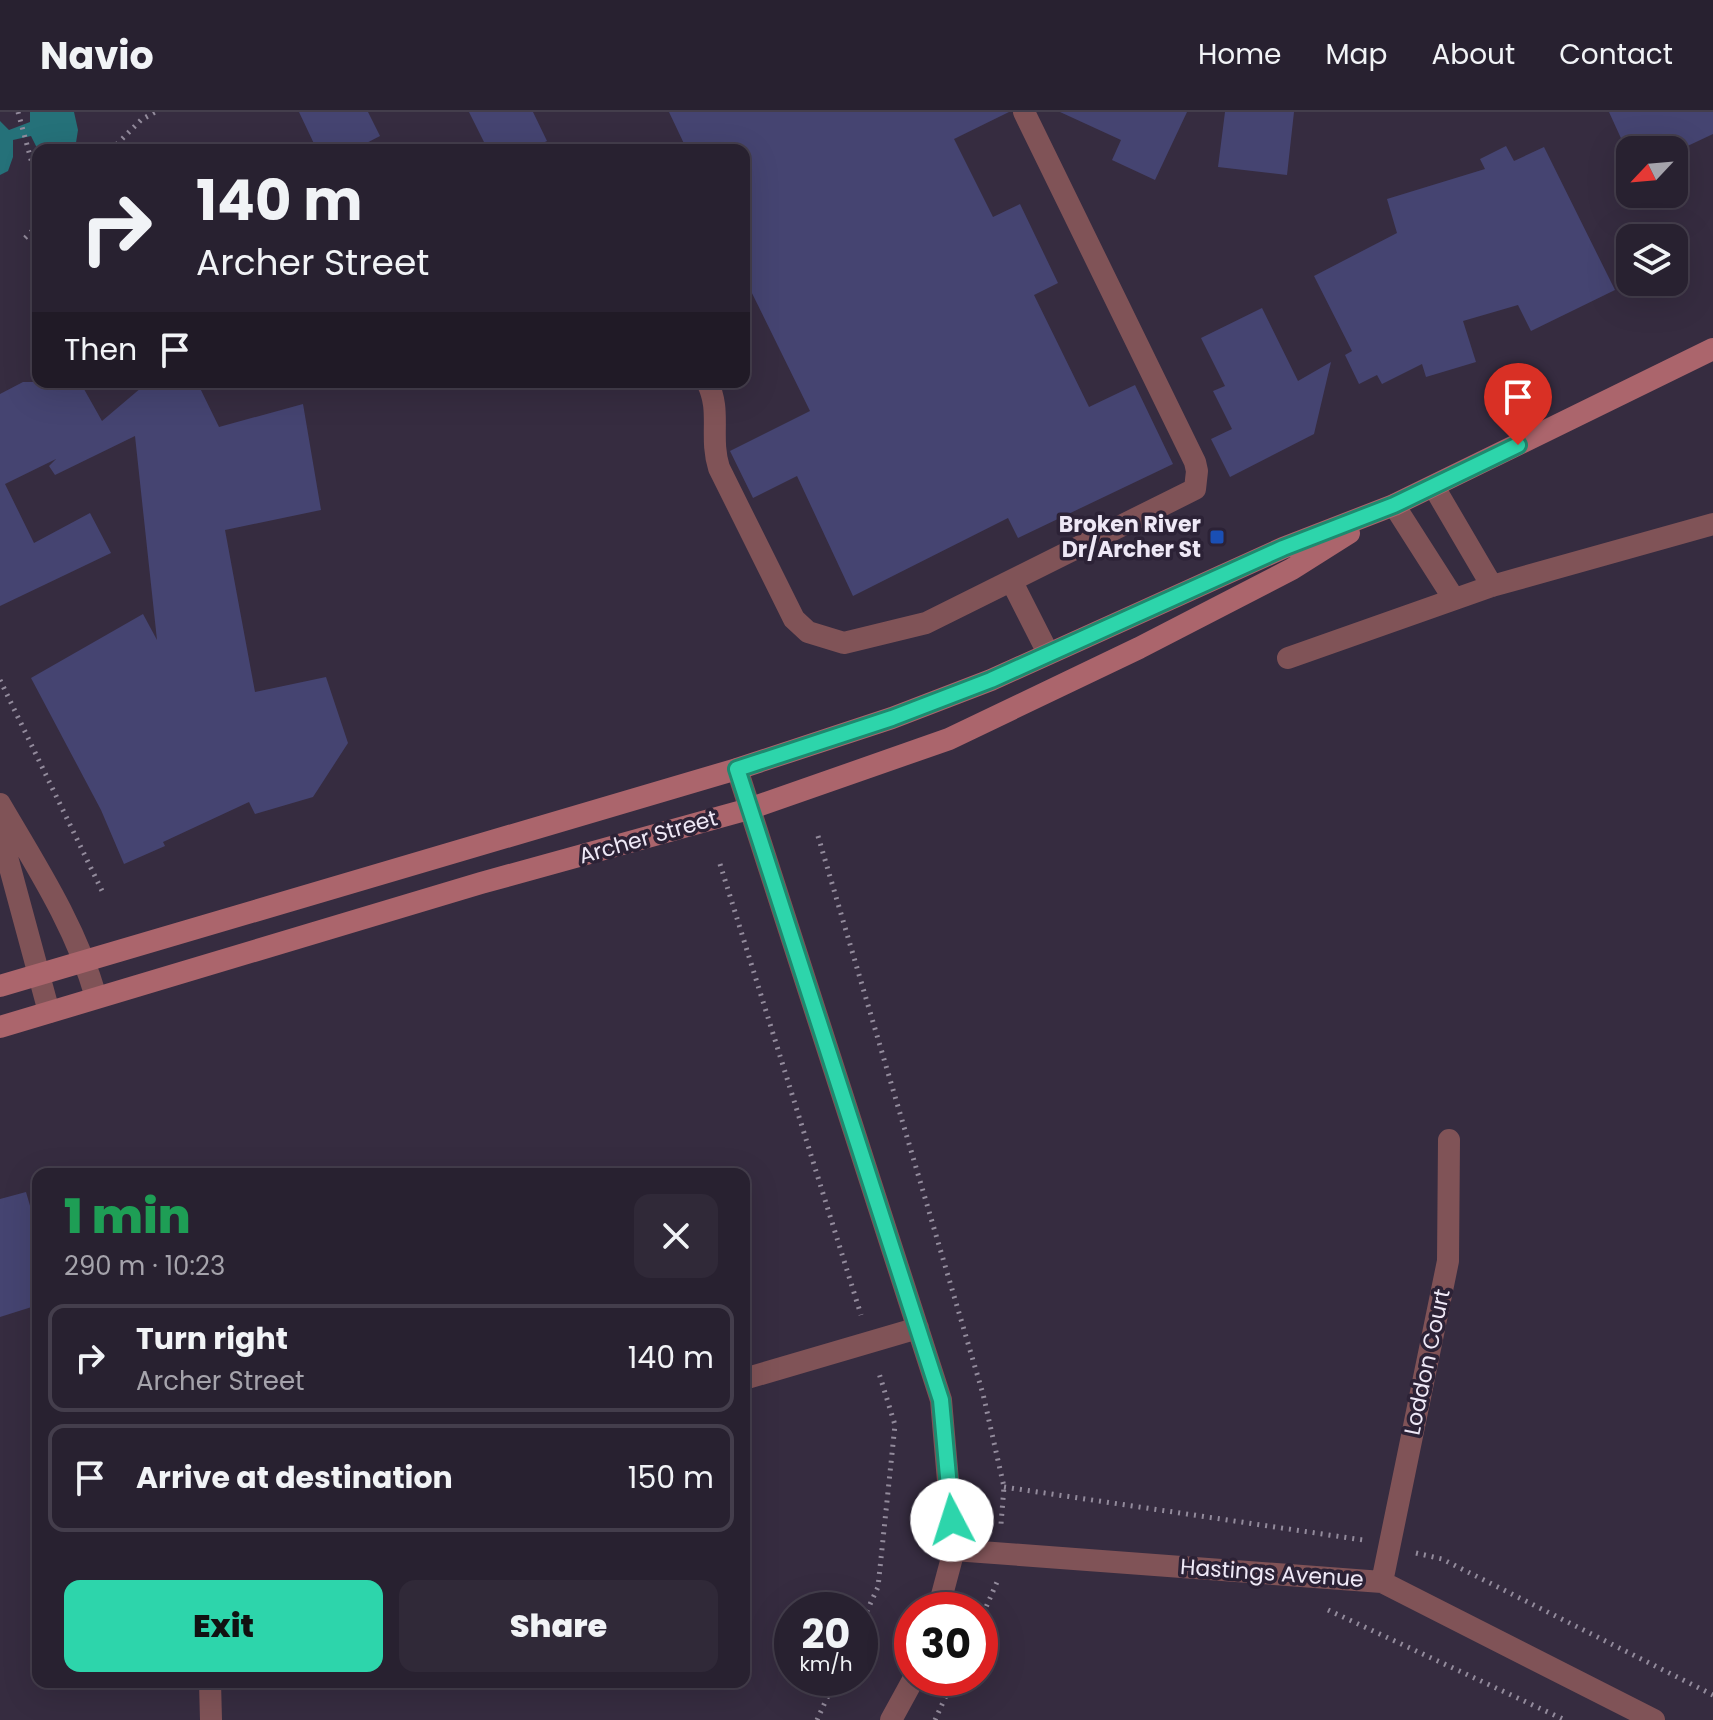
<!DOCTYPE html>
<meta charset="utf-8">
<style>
:root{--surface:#282130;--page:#302938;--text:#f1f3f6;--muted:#a5a3ab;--line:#443e4c;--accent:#2dd5ab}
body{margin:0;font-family:Poppins,sans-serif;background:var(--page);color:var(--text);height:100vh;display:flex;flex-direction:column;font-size:30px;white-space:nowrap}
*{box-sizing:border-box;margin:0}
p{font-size:26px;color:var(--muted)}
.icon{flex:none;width:44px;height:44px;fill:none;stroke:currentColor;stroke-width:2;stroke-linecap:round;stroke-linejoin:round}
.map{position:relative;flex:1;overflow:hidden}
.sheet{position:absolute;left:32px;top:1056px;width:718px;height:520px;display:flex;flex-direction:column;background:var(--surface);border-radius:16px;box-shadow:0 8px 32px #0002,0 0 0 2px var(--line)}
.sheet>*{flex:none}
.hud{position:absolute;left:32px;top:32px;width:718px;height:244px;border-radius:16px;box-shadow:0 8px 32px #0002,0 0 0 2px var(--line);background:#282130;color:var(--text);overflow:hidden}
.needle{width:52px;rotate:244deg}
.controls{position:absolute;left:1616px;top:24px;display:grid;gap:16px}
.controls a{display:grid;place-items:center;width:72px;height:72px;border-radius:16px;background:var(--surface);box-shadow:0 8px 32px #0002,0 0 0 2px var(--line);font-size:40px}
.speed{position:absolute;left:774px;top:1480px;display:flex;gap:16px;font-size:40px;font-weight:700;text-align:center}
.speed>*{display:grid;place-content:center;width:104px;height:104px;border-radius:50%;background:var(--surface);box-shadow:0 8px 32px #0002,0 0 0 2px var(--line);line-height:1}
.speed small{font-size:20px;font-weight:400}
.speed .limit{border:12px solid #d22;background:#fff;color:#111}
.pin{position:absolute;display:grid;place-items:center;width:68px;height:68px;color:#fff;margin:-82px -34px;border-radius:50% 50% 50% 0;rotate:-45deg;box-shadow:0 0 8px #0007}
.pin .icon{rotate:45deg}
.me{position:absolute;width:88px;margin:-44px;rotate:355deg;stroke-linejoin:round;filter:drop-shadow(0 0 6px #0008)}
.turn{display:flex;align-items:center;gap:28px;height:168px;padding:0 32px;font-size:36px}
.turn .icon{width:104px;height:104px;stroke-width:2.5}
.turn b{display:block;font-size:56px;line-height:68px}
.then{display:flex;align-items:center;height:76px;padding:0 32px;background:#0003;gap:16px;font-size:30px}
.round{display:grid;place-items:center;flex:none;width:84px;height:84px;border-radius:16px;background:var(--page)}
.head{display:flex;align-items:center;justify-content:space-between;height:136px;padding:0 32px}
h1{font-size:48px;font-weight:800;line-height:60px;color:#1e9e55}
.button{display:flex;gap:16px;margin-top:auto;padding:16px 32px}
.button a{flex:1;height:92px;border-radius:16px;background:var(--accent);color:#111;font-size:32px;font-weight:800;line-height:92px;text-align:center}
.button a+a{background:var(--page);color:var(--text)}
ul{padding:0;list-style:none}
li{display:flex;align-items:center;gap:24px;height:108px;margin:0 16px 12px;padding:0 16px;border:4px solid var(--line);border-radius:16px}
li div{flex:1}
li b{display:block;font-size:30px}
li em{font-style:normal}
header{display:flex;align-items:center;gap:48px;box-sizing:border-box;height:112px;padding:0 40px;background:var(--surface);border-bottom:2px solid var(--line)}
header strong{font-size:38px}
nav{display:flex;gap:44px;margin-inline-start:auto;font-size:28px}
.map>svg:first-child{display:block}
</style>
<header>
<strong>Navio</strong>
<nav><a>Home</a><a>Map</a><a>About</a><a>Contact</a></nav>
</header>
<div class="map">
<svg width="1713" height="1608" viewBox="0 0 1713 1608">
<rect width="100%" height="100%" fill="#362c40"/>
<!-- water -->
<path fill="#257179" d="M30 0H74L78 18 75 37 38 38 31 24 13 28V45L8 59 0 63V9L9 18 30 10Z"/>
<!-- building -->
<path fill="#454471" d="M299 0H368L380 24 353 38H317Z
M469 0H533L547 29 528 38H488Z
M669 0H1009L954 27 993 105 1020 92 1058 171 1034 183 1089 295 1135 273 1173 352 1018 426 1008 406 853 484 797 364 753 386 730 339 810 299 744 165V38H687Z
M1060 0H1187L1155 68 1112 48 1121 28Z
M1225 0H1294L1287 63 1218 55Z
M1609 0H1713V22L1679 38H1630V46Z
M1506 34 1514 49 1544 35 1615 178 1531 219 1518 193 1463 209 1476 250 1426 265 1422 252 1382 272 1377 263 1359 272 1345 243 1352 239 1314 164 1397 121 1387 87 1485 57 1480 47Z
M1262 196 1298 269 1331 250 1314 322 1230 365 1211 327 1232 317 1213 279 1225 274 1201 226Z
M23 270H80L102 309 148 270H197L219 315 303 292 321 398 225 418 255 580 326 565 348 631 313 685 255 702 249 690 163 730 165 734 124 752 101 698 31 566 143 502 157 528 135 324 55 363 49 354 56 347 5 372 34 431 90 401 111 441 0 494V282Z
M26 1080 38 1121V1193L0 1205V1087Z"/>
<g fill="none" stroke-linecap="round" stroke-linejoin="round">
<!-- path -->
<path stroke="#938b9c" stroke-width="5" stroke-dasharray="2 6" stroke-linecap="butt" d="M18 0 38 73
M111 38 141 8 155 0
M25 126 38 113
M0 568 104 783
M818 724 983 1282 1004 1375 1001 1412
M720 752 861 1203
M1004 1375 1363 1428
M1416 1441 1442 1447 1713 1583
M1328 1498 1565 1608
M980 1509 997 1470
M860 1514 878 1475 895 1313 878 1258
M817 1608 836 1566
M935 1608 954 1566"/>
<!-- service -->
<path stroke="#805357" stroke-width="22" d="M707 270C722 299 709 324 719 356L794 507 808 520 844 531 926 511 1195 377 1197 359 1195 350 1024 0
M1012 470 1048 541"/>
<!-- minor -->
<path stroke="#805357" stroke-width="22" d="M1434 375 1492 474
M1394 393 1454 487
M1288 546 1492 474 1713 412
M737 657 941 1288 954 1438 938 1498
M744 1267 918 1216
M954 1438 1382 1470 1654 1608
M1382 1470 1448 1149 1449 1028
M210 1570 211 1608
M891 1608 914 1566"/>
<!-- tertiary -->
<path stroke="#805357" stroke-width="22" d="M0 692C37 755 76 815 96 885
M0 719 49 900"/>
<!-- secondary -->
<path stroke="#ab656c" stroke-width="22" d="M0 874 737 657 892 606 991 568 1283 436 1394 393 1713 237
M0 915 481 771 749 697 949 627 1139 536 1292 457 1349 421"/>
</g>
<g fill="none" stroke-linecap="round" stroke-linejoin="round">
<!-- route casing -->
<g stroke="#1d8a6f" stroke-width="20">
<path id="route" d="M952 1408 941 1288 737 657 892 606 991 568 1283 436 1394 393 1518 333"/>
</g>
<!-- route -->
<use href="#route" stroke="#2dd5ab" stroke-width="14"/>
</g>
<!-- markers -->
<rect fill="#1a4fb4" stroke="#2c2236" stroke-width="3" x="1209" y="417" width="16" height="16" rx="4"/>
<g text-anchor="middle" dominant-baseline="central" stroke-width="7" stroke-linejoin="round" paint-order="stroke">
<!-- poi labels -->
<g font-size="22" font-weight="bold" fill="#eee8f6" stroke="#2c2236" text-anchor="end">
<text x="1201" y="412">Broken River<tspan x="1201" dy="25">Dr/Archer St</tspan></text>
</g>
<!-- street labels -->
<g font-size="22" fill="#eee8f6" stroke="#2c2236">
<text transform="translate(648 725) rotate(-16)">Archer Street</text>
<text transform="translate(1427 1250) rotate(-78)">Loddon Court</text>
<text transform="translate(1272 1461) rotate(4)">Hastings Avenue</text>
</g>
</g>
</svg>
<div class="controls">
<a><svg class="needle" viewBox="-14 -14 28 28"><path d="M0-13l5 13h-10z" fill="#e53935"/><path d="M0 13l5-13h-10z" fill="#a5a3ab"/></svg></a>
<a><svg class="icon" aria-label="layers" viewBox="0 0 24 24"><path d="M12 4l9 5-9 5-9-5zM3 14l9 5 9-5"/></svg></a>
</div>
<div class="speed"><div>20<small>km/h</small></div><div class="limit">30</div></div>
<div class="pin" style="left:1518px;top:333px;background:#d93025"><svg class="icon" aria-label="arrive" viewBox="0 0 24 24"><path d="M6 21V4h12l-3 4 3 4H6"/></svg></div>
<svg class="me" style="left:952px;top:1408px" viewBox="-20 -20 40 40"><circle r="19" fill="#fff"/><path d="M0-13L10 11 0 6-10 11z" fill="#2dd5ab"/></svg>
<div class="hud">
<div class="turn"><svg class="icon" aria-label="right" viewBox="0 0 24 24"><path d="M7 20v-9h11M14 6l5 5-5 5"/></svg><div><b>140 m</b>Archer Street</div></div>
<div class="then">Then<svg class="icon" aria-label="arrive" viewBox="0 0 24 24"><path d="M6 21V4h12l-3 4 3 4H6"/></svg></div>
</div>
<section class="sheet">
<div class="head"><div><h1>1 min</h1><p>290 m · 10:23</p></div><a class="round"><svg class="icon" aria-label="close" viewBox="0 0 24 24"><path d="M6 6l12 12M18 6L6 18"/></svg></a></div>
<ul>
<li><svg class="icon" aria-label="right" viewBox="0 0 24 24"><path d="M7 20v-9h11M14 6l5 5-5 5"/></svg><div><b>Turn right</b><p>Archer Street</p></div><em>140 m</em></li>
<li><svg class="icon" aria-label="arrive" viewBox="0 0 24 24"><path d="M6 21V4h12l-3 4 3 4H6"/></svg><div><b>Arrive at destination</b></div><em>150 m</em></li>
</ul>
<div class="button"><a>Exit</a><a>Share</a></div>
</section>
</div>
